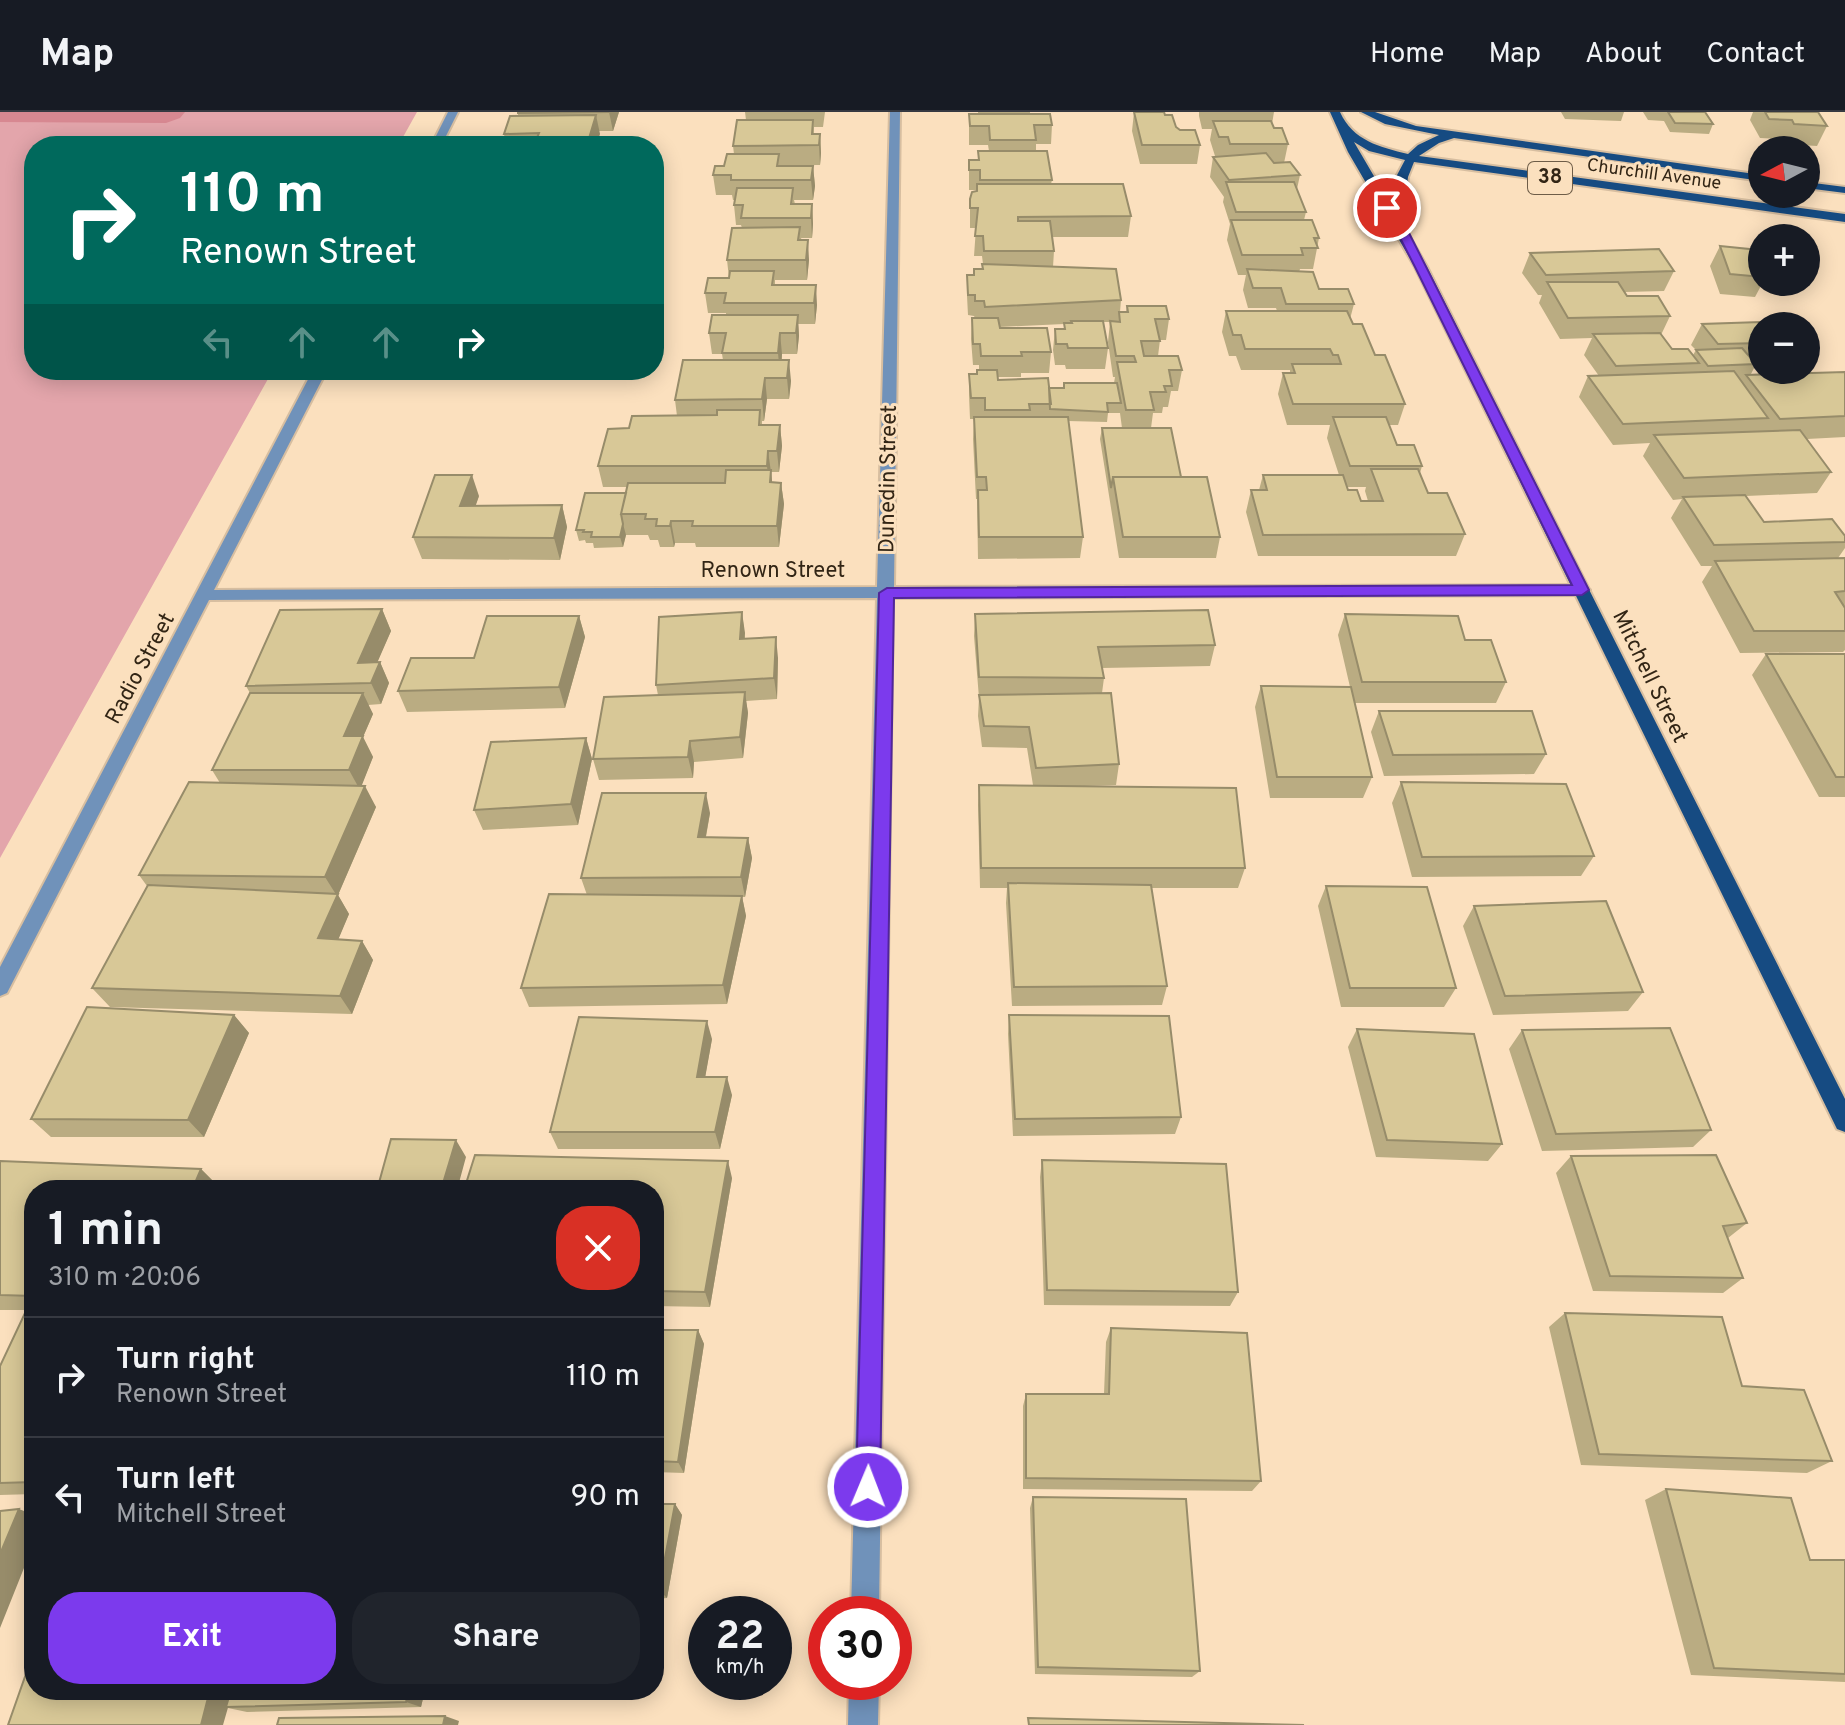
<!DOCTYPE html>
<meta charset="utf-8">
<style>
:root{--surface:#171b24;--page:#20242c;--text:#f1f3f6;--muted:#9ea1a6;--line:#363941;--accent:#7c3aed}
body{margin:0;font-family:Overpass,sans-serif;background:var(--page);color:var(--text);height:100vh;display:flex;flex-direction:column;font-size:30px;white-space:nowrap}
*{box-sizing:border-box;margin:0}
p{font-size:26px;color:var(--muted)}
.icon{flex:none;width:44px;height:44px;fill:none;stroke:currentColor;stroke-width:2;stroke-linecap:round;stroke-linejoin:round}
.map{position:relative;flex:1;overflow:hidden}
.panel{position:absolute;left:24px;top:1068px;width:640px;height:520px;display:flex;flex-direction:column;background:var(--surface);border-radius:32px;box-shadow:0 4px 20px #0003}
.panel>*{flex:none}
.hud{position:absolute;left:24px;top:24px;width:640px;height:244px;border-radius:32px;box-shadow:0 4px 20px #0003;background:#00695c;color:#fff;overflow:hidden}
.needle{width:52px;rotate:263deg}
.controls{position:absolute;left:1748px;top:24px;display:grid;gap:16px}
.controls a{display:grid;place-items:center;width:72px;height:72px;border-radius:50%;background:var(--surface);box-shadow:0 4px 20px #0003;font-size:40px}
.speed{position:absolute;left:688px;top:1484px;display:flex;gap:16px;font-size:40px;font-weight:700;text-align:center}
.speed>*{display:grid;place-content:center;width:104px;height:104px;border-radius:50%;background:var(--surface);box-shadow:0 4px 20px #0003;line-height:1}
.speed small{font-size:20px;font-weight:400}
.speed .limit{border:12px solid #d22;background:#fff;color:#111}
.pin{position:absolute;display:grid;place-items:center;width:68px;height:68px;color:#fff;margin:-34px;border:4px solid #fff;border-radius:50%;box-shadow:0 2px 8px #0007}
.me{position:absolute;width:88px;margin:-44px;rotate:1deg;stroke-linejoin:round;filter:drop-shadow(0 0 6px #0008)}
.turn{display:flex;align-items:center;gap:28px;height:168px;padding:0 24px;font-size:36px}
.turn .icon{width:104px;height:104px;stroke-width:2.5}
.turn b{display:block;font-size:56px;line-height:68px}
.lanes{display:flex;align-items:center;height:76px;padding:0 24px;background:#0003;justify-content:center;gap:40px;direction:ltr}
.lanes .off{opacity:.35}
.round{display:grid;place-items:center;flex:none;width:84px;height:84px;border-radius:32px;background:var(--page)}
.summary{display:flex;align-items:center;justify-content:space-between;height:136px;padding:0 24px}
h1{font-size:48px;font-weight:700;line-height:60px}
.primary-button{display:flex;gap:16px;margin-top:auto;padding:16px 24px}
.primary-button a{flex:1;height:92px;border-radius:32px;background:var(--accent);color:#fff;font-size:32px;font-weight:700;line-height:92px;text-align:center}
.primary-button a+a{background:var(--page);color:var(--text)}
ul{padding:0;list-style:none}
li{display:flex;align-items:center;gap:24px;height:120px;padding:0 24px;border-top:2px solid var(--line)}
li div{flex:1}
li b{display:block;font-size:30px}
li em{font-style:normal}
header{display:flex;align-items:center;gap:48px;box-sizing:border-box;height:112px;padding:0 40px;background:var(--surface);border-bottom:2px solid var(--line)}
header strong{font-size:38px}
nav{display:flex;gap:44px;margin-inline-start:auto;font-size:28px}
.map>svg:first-child{display:block}
</style>
<header>
<strong>Map</strong>
<nav><a>Home</a><a>Map</a><a>About</a><a>Contact</a></nav>
</header>
<div class="map">
<svg width="1845" height="1613" viewBox="0 0 1845 1613">
<rect width="100%" height="100%" fill="#fbe0be"/>
<!-- green -->
<path fill="#e3a5ab" d="M0 0H417L398 34H34V258H273L0 746Z"/>
<!-- forest -->
<path fill="#d78891" d="M0 0H185L180 6 166 11 0 10Z"/>
<g fill="none" stroke-linecap="round" stroke-linejoin="round">
<!-- minor casing -->
<g stroke="#d7bea0" stroke-width="4">
<path id="minor" d="M448 0H458L441 34H431Z
M890 0H900L894 475 1582 473 1590 478 1582 483 893 486 879 1502H851L877 486 209 488 7 881 0 884V855L313 258H327L214 478 877 475Z
M849 1570H879L878 1613H848Z"/>
</g>
<!-- primary casing -->
<g stroke="#d7bea0" stroke-width="4">
<path id="primary" d="M1330 0H1340C1353 29 1380 35 1408 42L1418 33 1439 23 1385 12 1361 0H1375L1416 14 1762 63V69L1454 26 1439 31 1419 44 1845 102V110L1414 50 1408 65 1402 111 1427 155 1845 987V1020L1837 1017 1415 155 1348 40ZM1354 30 1369 39 1405 48 1396 65 1392 95Z
M1806 70 1845 75V81L1806 76Z"/>
</g>
<!-- minor -->
<use href="#minor" fill="#7092ba" fill-rule="evenodd"/>
<!-- primary -->
<use href="#primary" fill="#164b82" fill-rule="evenodd"/>
</g>
<!-- wall -->
<path fill="#baac82" fill-rule="evenodd" d="M518 0H619L613 19H599L596 34H506L504 22 518 4Z
M745 0H825L823 15H814V22H820L821 41 820 53H780V54H813L815 74 813 88H794L795 92H812L813 112 812 126H801L809 148 807 168H775V173L817 193 815 212H798L799 224 797 242H782V248L791 269 789 287H767L764 309H762V313H780L782 334 779 360H771L772 370 781 371 784 392 779 435H696L695 431H675L674 435H660L658 428H650L648 423H626L623 435 594 436 593 431H586L585 428 579 429 576 418 626 381 627 375H603L598 354 629 316 677 304 675 288 723 248 722 242H712L709 221 726 203V201H708L705 181 729 166 727 148 742 116 741 113H736L734 93V88H733L732 83H716L713 63 724 54 734 42 733 34 746 8Z
M966 0H1030V2L1052 13 1051 32H1036V39L1052 68 1051 72 1131 104 1128 125H1052L1054 139 1053 155 1121 188 1120 200H1126L1127 194 1169 207 1166 228H1160L1158 244 1182 258 1178 279H1171L1168 295H1163L1162 301H1153L1151 316 1181 365 1220 425 1216 446H1119L1100 327 1102 316H1122L1120 301H1108L1107 310 1068 309 1083 425 1080 446 978 447 977 387H976L973 327 974 307H970L969 283V262H977L979 258V253H973L971 227 972 206H975L974 204 968 203 967 184V163H973L974 157H982L983 152 982 144H974L976 116H970V87L976 80V78H969V48H978L989 39 988 33H969V2H978V0ZM1103 210H1110L1108 230 1113 265H1115L1114 271H1064V276H1049L998 268V265H1021V261H1049L1051 240 1000 216 999 215 1064 212V217H1055L1053 238 1055 253H1065L1066 257H1105L1108 236Z
M1134 0 1165 3 1176 15 1200 33 1197 52H1140L1132 19Z
M1199 0H1274L1272 12 1274 16 1288 32 1284 51 1300 63 1297 77 1306 100 1304 108 1319 126 1313 157H1300L1299 160 1319 177 1354 192 1350 207 1353 212 1375 243 1405 292 1398 313H1389L1397 333 1422 354 1420 361 1428 381 1465 422 1456 444H1258L1246 400 1251 378H1259L1263 363H1339L1327 326 1330 313H1287L1278 282 1283 261H1290V258H1241L1236 244H1229L1222 220 1226 199H1277L1276 196H1248L1243 178 1246 163H1238L1227 128 1230 112 1223 90 1224 85 1210 65 1213 45 1215 44 1210 28 1212 17H1202L1199 4ZM1347 375H1366L1365 379 1368 389H1361L1348 378Z
M1561 0H1624L1621 9 1565 7Z
M1643 0H1705L1713 12 1709 22 1670 20 1664 9 1648 8Z
M1753 0H1818L1827 14 1817 34 1785 32 1782 27 1760 26 1750 8Z
M1720 134 1762 151 1763 170 1755 185 1720 182 1710 154Z
M1530 141 1674 159 1664 179 1625 180 1627 184 1670 204 1661 223 1672 237 1693 243 1696 238 1691 233 1702 212 1762 214V251H1755L1756 252 1751 262 1845 260V325L1807 327 1831 360 1817 381 1746 384 1764 410 1845 424V436L1838 446H1845V538L1843 540 1740 541 1702 470 1712 454H1701L1671 406 1682 387 1673 388 1643 344 1650 331 1613 333 1579 285 1588 264H1599L1584 243 1592 226 1560 227 1539 191 1542 183H1538L1522 161Z
M397 258H482L479 266 400 267Z
M508 258H540L538 266 511 267Z
M479 384 475 394 562 393 567 415 560 448 422 447 413 425Z
M382 497 391 519 377 550H380L389 571 381 592 368 593 373 602 363 625 373 645 361 674 376 695 338 783 349 802 338 827 362 829 373 848 352 902 110 895 92 876 147 774 139 763 220 671 212 658 250 581 246 574Z
M742 500 745 527 778 546 777 587 746 589 748 601 743 646 694 650 693 666 599 668 593 647 658 583 656 573Z
M975 502 1215 533 1210 554 1102 556 1104 566 1102 581 1119 652 1116 673 1084 674 1245 756 1238 776H1151L1167 874 1162 893 1012 894 1006 791 1007 776H980L978 693 979 673H1033L1027 636 982 635 978 604 979 586 974 524Z
M1345 502 1465 528 1506 570 1496 591H1355L1372 665 1363 686H1270L1255 595 1261 574 1350 575 1338 523Z
M579 504 585 525 565 596 407 600 398 579 474 546Z
M1766 542H1845V685H1819L1752 563Z
M1379 599 1546 642 1534 662 1384 664 1371 620Z
M586 626 592 647 578 713 483 718 474 698Z
M1401 670 1594 744 1581 764 1412 765 1392 691Z
M710 701 706 725 748 726 752 746 745 785H742L746 804 727 892 529 895 521 876 587 783 581 766Z
M1326 774 1456 876 1444 895H1341L1318 794Z
M1474 794 1643 880 1628 899 1493 903 1463 814Z
M234 903 249 921 204 1025H51L31 1007Z
M1009 903 1181 1005 1175 1022 1013 1024 1008 922Z
M1357 917 1502 1032 1488 1049 1376 1045 1348 935Z
M1522 918 1711 1018 1693 1035 1542 1039 1509 937Z
M712 927 705 965 732 983 720 1037H558L550 1020Z
M1571 1044 1747 1111 1728 1126 1743 1166 1723 1181 1593 1179 1556 1061Z
M1042 1048 1238 1180 1230 1194 1044 1193 1040 1065Z
M0 1049 201 1057 218 1074 216 1078H34V1198H0Z
M732 1066 710 1195 654 1194V1078Z
M1565 1201 1742 1274 1832 1349 1807 1361 1581 1353 1549 1215Z
M34 1202V1382L0 1383V1254Z
M1111 1216 1261 1369 1252 1379 1023 1377V1294L1026 1282H1104L1106 1230Z
M654 1218H698L704 1232 684 1361 654 1360Z
M1666 1377 1810 1448H1845V1570L1691 1563 1645 1388Z
M1033 1385 1200 1559 1192 1565 1035 1562 1030 1396Z
M654 1392H675L682 1403 667 1486 654 1487Z
M425 1578 421 1595 247 1600 228 1596 8 1613Z"/>
<!-- shaded-wall -->
<path fill="#978c6a" d="M609 0H619L613 19Z
M596 3 600 22 596 34H587Z
M820 22 821 41 820 53 819 33Z
M813 54 815 74 813 88 811 68Z
M812 92 813 112 812 126 811 106Z
M808 128 809 148 807 168 806 148Z
M816 173 817 193 815 212 814 191Z
M798 203 799 224 797 242 796 221Z
M780 221 782 242 780 262 778 241Z
M789 248 791 269 789 287 787 266Z
M477 258H482L479 266Z
M765 266 767 287 764 309 762 287Z
M780 313 782 334 779 360 777 339Z
M768 339 771 360V358L773 379 769 375 767 354Z
M472 363 479 384 468 416 460 394Z
M781 371 784 392 779 435 777 414Z
M562 393 567 415 560 448 554 426Z
M671 409 675 431 674 435 670 414Z
M623 412 626 423 623 435 620 425Z
M382 497 391 519 368 572 358 551Z
M742 500 745 521 743 548 740 527Z
M579 504 585 525 565 596 559 575Z
M776 525 778 546 777 587 774 566Z
M380 550 389 571 381 592 371 571Z
M745 580 748 601 743 646 740 625Z
M363 581 373 602 363 625 373 645 360 678 349 658 344 624Z
M586 626 592 647 578 713 571 692Z
M690 629 694 650 693 666 688 645Z
M365 674 376 695 338 783 349 802 331 845 318 826 337 784 325 765Z
M706 681 710 701 702 745 698 725Z
M748 726 752 746 745 785 741 765Z
M742 784 746 804 727 892 723 873Z
M362 829 373 848 352 902 340 884Z
M234 903 249 921 204 1025 188 1008Z
M707 909 712 927 702 983 697 965Z
M727 965 732 983 720 1037 715 1020Z
M456 1028 466 1045 457 1078H441Z
M728 1049 732 1066 710 1195 705 1180Z
M201 1057 218 1074 216 1078H192Z
M698 1218 704 1232 684 1361 678 1350Z
M675 1392 682 1403 667 1486 659 1478Z
M19 1397 34 1403V1431L0 1516V1442Z
M210 1578H233L223 1613H201Z
M409 1578H425L421 1595 406 1590Z
M445 1604 459 1609 458 1613H443Z"/>
<!-- building -->
<path fill="#d8c897" stroke="#978c6a" stroke-width="2" d="M518 0H609L518 1Z
M1134 0H1164L1165 3H1172L1176 15 1180 18H1195L1200 33H1142Z
M1668 0H1705L1713 12 1675 11Z
M1765 0H1818L1827 14 1794 12 1792 8 1769 7Z
M969 2H1050L1052 13H1034L1036 28H990L989 14H970Z
M596 3 587 33H534L539 21 504 22 510 4Z
M737 8H813L812 22H820L819 33 733 34Z
M1213 9H1271L1274 16H1282L1288 32H1230L1228 25H1219Z
M978 39H1047L1052 68H980V58H969V48H979Z
M1266 41 1274 51 1290 50 1300 63 1229 68 1213 45Z
M727 42H779L777 54H813L811 68H731V63H713L715 54H724Z
M1226 70H1294L1306 100H1236Z
M977 72H1123L1131 104 1018 105V109H1050L1054 139H984L983 124H975L978 96H970V87L972 80 977 79Z
M737 76H793L791 92H812L811 106H741L743 93H734Z
M1231 108H1312L1319 126H1314L1318 136H1301L1303 143H1242Z
M800 115 798 128H808L806 148H727L732 116Z
M1720 134 1759 138 1762 151V165L1730 162Z
M1659 137 1674 159 1546 163 1530 141Z
M982 152 1116 157 1121 188 985 195 984 189H975V183H968L967 163H974V157H983Z
M1247 157 1313 160 1319 177H1348L1354 192H1286L1281 176H1253Z
M730 159H774L772 173H816L814 191H724L726 181H705L708 166H729Z
M1547 170H1618L1627 184H1658L1670 204 1568 206Z
M1127 194H1166L1169 207H1155L1160 229H1141L1144 244H1178L1182 258H1169L1172 274H1164L1166 280H1150L1154 298H1126L1117 250H1136L1134 244H1116L1110 209 1120 210 1119 200H1128Z
M1226 199H1347L1353 212H1362L1375 243H1385L1405 292H1293L1283 261H1295L1292 252H1341L1338 243H1333L1330 237H1245L1241 223H1233Z
M712 203H798L796 221H780L778 241H722L726 221H709Z
M972 206H998L1000 216H1047L1051 240H1021L1022 244H981L980 232H973Z
M1071 209H1103L1108 236H1068L1067 232H1056L1055 217H1065L1064 211H1072Z
M1761 210 1764 214H1762V231L1718 232 1702 212Z
M1660 221 1672 237H1688L1699 251 1616 254 1593 222Z
M1742 236 1756 252 1708 254 1696 238Z
M683 248H789L787 266H765L762 287 675 288Z
M977 258H997L998 268 1048 266 1051 292H1029L1030 298H985V286H971L969 262H977Z
M1734 259 1768 306 1623 312 1588 264Z
M1845 260V304L1780 307 1746 263Z
M1064 271H1117L1121 291H1107L1108 300 1050 297 1049 276H1064Z
M717 298H760L759 313H780L777 339H768L767 354H598L608 317 629 316 632 304 717 303Z
M974 305H1068L1083 425H979L978 378H987L986 365H977Z
M1333 305H1386L1397 333H1414L1422 354H1350Z
M1102 316H1171L1181 365H1113L1111 376Z
M1800 318 1831 360 1684 366 1654 323Z
M1371 357H1418L1428 381H1447L1465 422 1263 423 1251 378H1267L1263 363H1343L1348 378H1357L1361 389H1383Z
M726 358H771L770 370 781 371 777 414H692L693 409H671L670 414H656L657 407H645L646 402H621L628 371H725Z
M435 363H472L460 394 562 393 554 426 413 425Z
M1113 365H1207L1220 425H1123Z
M585 381H626L621 402 623 412 620 425H591L592 420H583L584 418H576Z
M1745 383 1764 410 1832 407 1845 424V430L1714 433 1683 385Z
M1845 446V479L1835 480 1845 496V519H1754L1715 449Z
M382 497 358 551 380 550 371 571 246 574 280 498Z
M1208 498 1215 533 1098 535 1104 566 979 565 975 502Z
M742 500 740 527 776 525 774 566 656 573 659 505Z
M1345 502 1458 504 1465 528H1491L1506 570H1362Z
M487 504H579L559 575 398 579 411 546H474Z
M1766 542H1845V665H1836Z
M1261 574 1351 575 1372 665H1277Z
M745 580 740 625 690 629 688 645 593 647 604 585Z
M250 581H363L344 624H363L349 658H212Z
M1111 581 1119 652 1036 656 1029 615 984 614 979 583Z
M1379 599H1532L1546 642 1393 643Z
M586 626 571 692 474 698 491 630Z
M189 670 365 674 325 765 139 763Z
M1401 670 1566 672 1594 744 1422 745Z
M979 673 1236 676 1245 756H981Z
M602 681H706L698 725 748 726 741 765 581 766Z
M1008 771 1151 773 1167 874 1014 875Z
M148 773 338 782 318 826 362 829 340 884 92 876Z
M1326 774 1427 775 1456 876H1350Z
M549 782 742 784 723 873 521 876Z
M1606 789 1643 880 1505 884 1474 794Z
M87 895 234 903 188 1008 31 1007Z
M1009 903 1169 904 1181 1005 1015 1007Z
M579 905 707 909 697 965H727L715 1020H550Z
M1670 916 1711 1018 1556 1022 1522 918Z
M1357 917 1474 922 1502 1032 1387 1028Z
M391 1027 456 1028 441 1078H377Z
M475 1043 728 1049 705 1180 654 1179V1078H464Z
M1716 1043 1747 1111 1723 1114 1743 1166 1610 1164 1571 1044Z
M1042 1048 1226 1052 1238 1180 1047 1178Z
M0 1049 201 1057 192 1078H34V1184L0 1183Z
M25 1201 34 1202V1370L0 1371V1254Z
M1565 1201 1722 1205 1742 1274 1804 1278 1832 1349 1599 1342Z
M1111 1216 1247 1221 1261 1369 1026 1366V1282H1109Z
M654 1218H698L678 1350 654 1349Z
M1666 1377 1791 1386 1810 1448H1845V1562L1714 1556Z
M1033 1385 1186 1387 1200 1559 1038 1555Z
M654 1392H675L659 1478H654Z
M19 1397 0 1442V1399Z
M34 1539V1578H210L201 1613H8Z
M231 1578H409L406 1590 226 1595Z
M445 1604 443 1613H277L279 1606Z
M1028 1606 1304 1613H1029Z"/>
<!-- route -->
<path fill="#7c3aed" stroke="#51269a" stroke-width="2" d="M1387 92 1403 109 1589 478 1582 483 894 486 880 1375 877 1384 868 1387 859 1384 856 1375 879 481 887 476 1572 473 1415 155 1392 110 1382 96Z"/>
<g text-anchor="middle" dominant-baseline="central" stroke-width="6" stroke-linejoin="round" paint-order="stroke">
<!-- far-street labels -->
<g font-size="18" fill="#322515" stroke="#fbe0be">
<text transform="translate(1654 63) rotate(8)">Churchill Avenue</text>
</g>
<!-- shield labels -->
<rect fill="#fbe0be" stroke="#6e5d48" stroke-width="2" x="1528" y="50" width="44" height="32" rx="6"/>
<g font-size="20" font-weight="bold" fill="#322515">
<text x="1550" y="66">38</text>
</g>
<!-- street labels -->
<g font-size="22" fill="#322515" stroke="#fbe0be">
<text transform="translate(889 367) rotate(-89)">Dunedin Street</text>
<text x="773" y="459">Renown Street</text>
<text transform="translate(141 557) rotate(-62)">Radio Street</text>
<text transform="translate(1649 565) rotate(64)">Mitchell Street</text>
</g>
</g>
</svg>
<div class="controls">
<a><svg class="needle" viewBox="-14 -14 28 28"><path d="M0-13l5 13h-10z" fill="#e53935"/><path d="M0 13l5-13h-10z" fill="#9ea1a6"/></svg></a>
<a>+</a>
<a>−</a>
</div>
<div class="speed"><div>22<small>km/h</small></div><div class="limit">30</div></div>
<div class="pin" style="left:1387px;top:96px;background:#d93025"><svg class="icon" aria-label="arrive" viewBox="0 0 24 24"><path d="M6 21V4h12l-3 4 3 4H6"/></svg></div>
<svg class="me" style="left:868px;top:1375px" viewBox="-20 -20 40 40"><circle r="17" fill="#7c3aed" stroke="#fff" stroke-width="3"/><path d="M0-11L8 9 0 5-8 9z" fill="#fff"/></svg>
<div class="hud">
<div class="turn"><svg class="icon" aria-label="right" viewBox="0 0 24 24"><path d="M7 20v-9h11M14 6l5 5-5 5"/></svg><div><b>110 m</b>Renown Street</div></div>
<div class="lanes"><svg class="icon off" aria-label="left" viewBox="0 0 24 24"><path d="M17 20v-9H6M10 6l-5 5 5 5"/></svg><svg class="icon off" aria-label="ahead" viewBox="0 0 24 24"><path d="M12 20V5M6 11l6-6 6 6"/></svg><svg class="icon off" aria-label="ahead" viewBox="0 0 24 24"><path d="M12 20V5M6 11l6-6 6 6"/></svg><svg class="icon" aria-label="right" viewBox="0 0 24 24"><path d="M7 20v-9h11M14 6l5 5-5 5"/></svg></div>
</div>
<section class="panel">
<div class="summary"><div><h1>1 min</h1><p>310 m · 20:06</p></div><a class="round" style="background:#d93025;color:#fff"><svg class="icon" aria-label="close" viewBox="0 0 24 24"><path d="M6 6l12 12M18 6L6 18"/></svg></a></div>
<ul>
<li><svg class="icon" aria-label="right" viewBox="0 0 24 24"><path d="M7 20v-9h11M14 6l5 5-5 5"/></svg><div><b>Turn right</b><p>Renown Street</p></div><em>110 m</em></li>
<li><svg class="icon" aria-label="left" viewBox="0 0 24 24"><path d="M17 20v-9H6M10 6l-5 5 5 5"/></svg><div><b>Turn left</b><p>Mitchell Street</p></div><em>90 m</em></li>
</ul>
<div class="primary-button"><a>Exit</a><a>Share</a></div>
</section>
</div>
